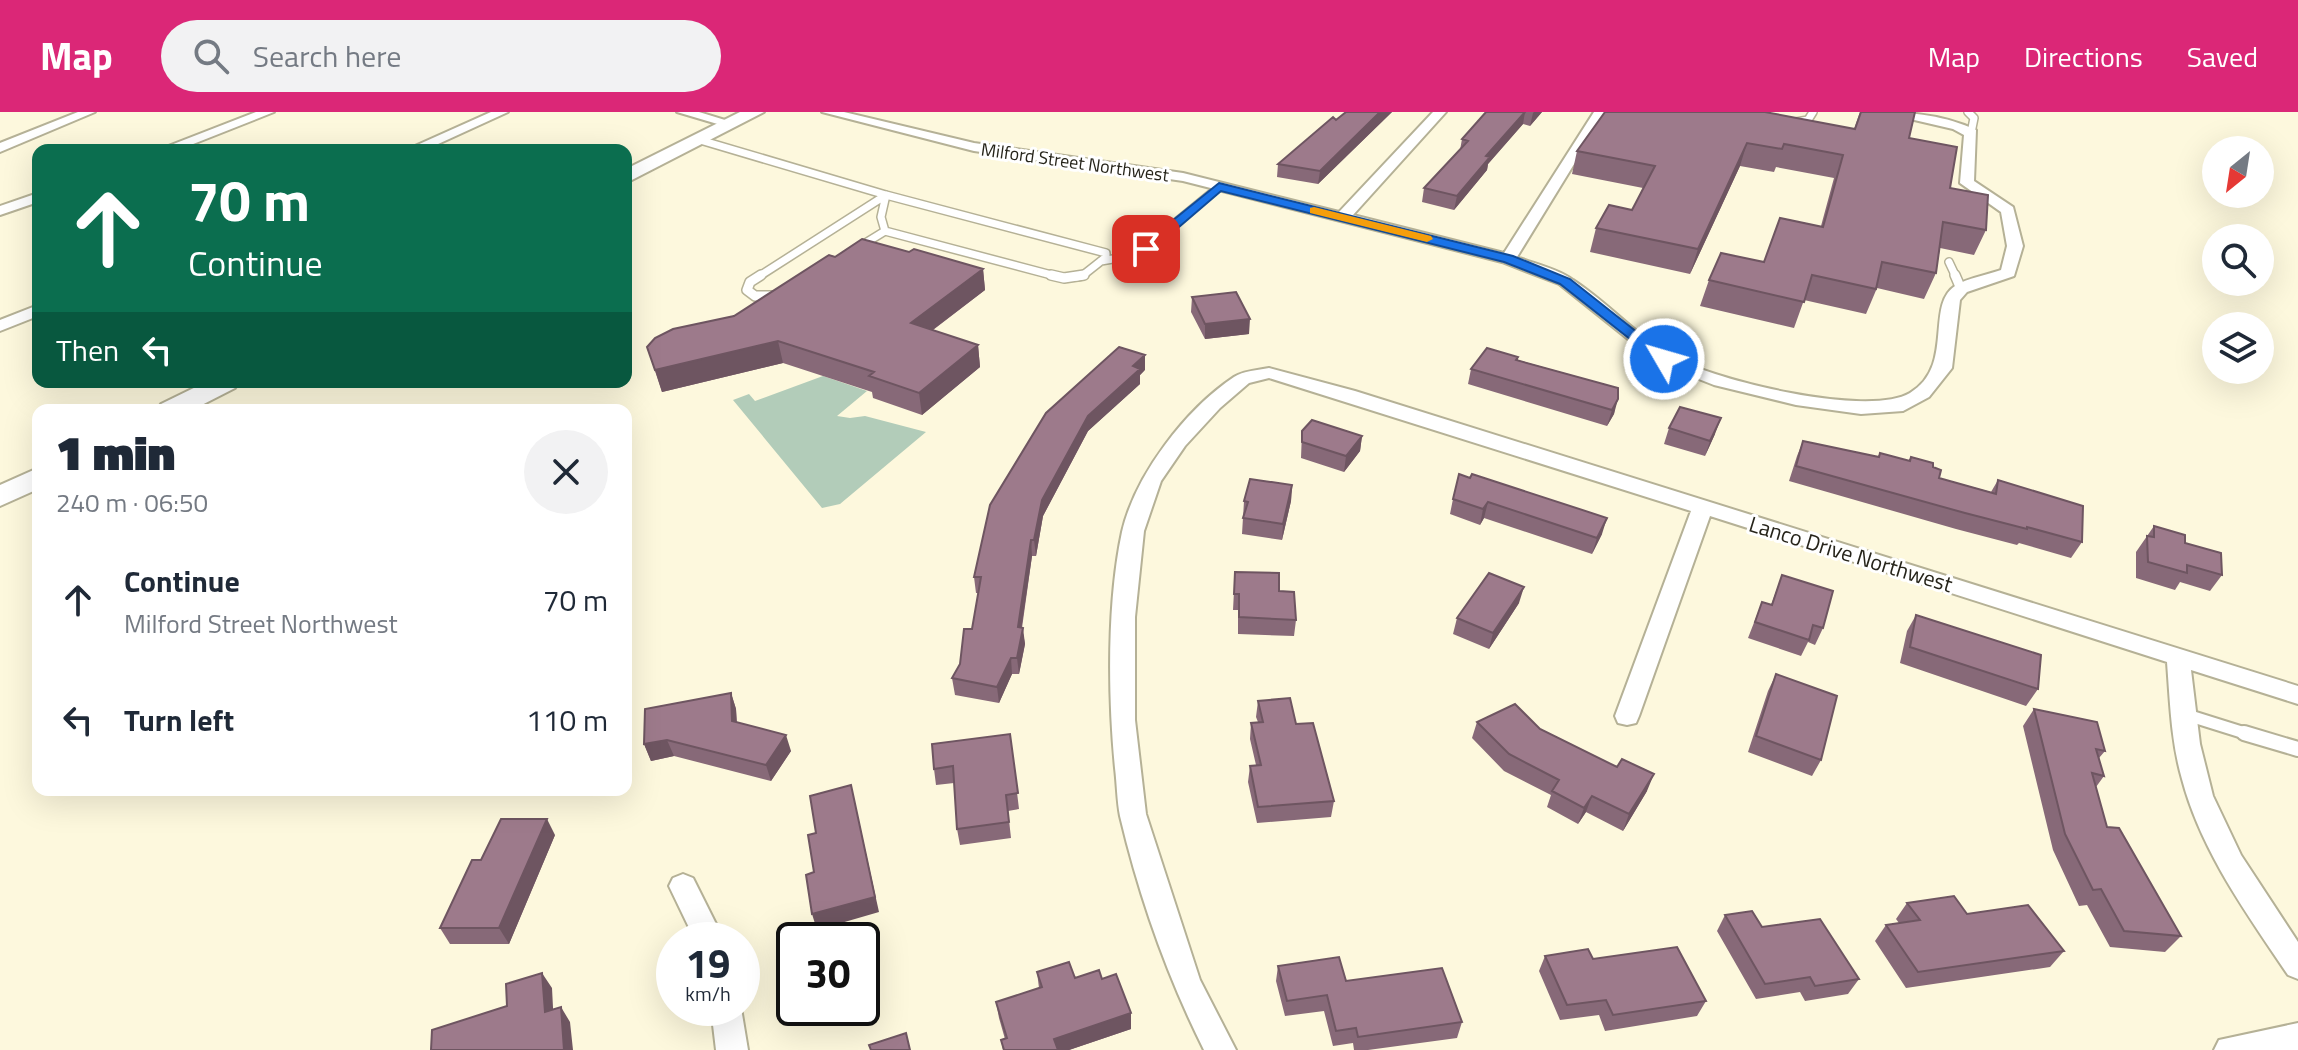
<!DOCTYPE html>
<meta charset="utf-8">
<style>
:root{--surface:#fff;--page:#f2f2f3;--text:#1f2937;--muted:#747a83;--accent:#db2777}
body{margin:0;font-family:"Titillium Web",sans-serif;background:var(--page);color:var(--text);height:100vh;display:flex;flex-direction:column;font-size:30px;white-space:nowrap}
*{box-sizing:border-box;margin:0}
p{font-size:26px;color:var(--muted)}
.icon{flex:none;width:44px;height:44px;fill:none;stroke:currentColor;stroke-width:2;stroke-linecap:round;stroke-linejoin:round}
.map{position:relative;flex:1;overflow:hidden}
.side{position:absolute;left:32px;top:292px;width:600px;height:392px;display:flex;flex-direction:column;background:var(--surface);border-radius:16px;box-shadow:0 8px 32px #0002}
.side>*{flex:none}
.banner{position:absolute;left:32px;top:32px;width:600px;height:244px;border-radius:16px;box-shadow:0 8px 32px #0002;background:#0b6e4f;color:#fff;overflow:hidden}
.needle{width:52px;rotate:210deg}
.tools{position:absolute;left:2202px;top:24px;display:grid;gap:16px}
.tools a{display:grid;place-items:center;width:72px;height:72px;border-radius:50%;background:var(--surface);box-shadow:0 8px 32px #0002;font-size:40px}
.speed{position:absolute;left:656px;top:810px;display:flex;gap:16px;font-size:40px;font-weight:700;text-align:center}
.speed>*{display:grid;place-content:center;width:104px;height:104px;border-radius:50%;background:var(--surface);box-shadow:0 8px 32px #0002;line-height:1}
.speed small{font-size:20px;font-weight:400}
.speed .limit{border:4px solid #111;border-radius:12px;background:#fff;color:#111}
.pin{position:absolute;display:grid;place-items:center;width:68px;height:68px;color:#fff;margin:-34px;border-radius:16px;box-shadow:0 4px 12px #0006}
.me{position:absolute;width:88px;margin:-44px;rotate:308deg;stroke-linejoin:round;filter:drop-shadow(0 0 6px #0008)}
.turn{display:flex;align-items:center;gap:28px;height:168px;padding:0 24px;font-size:36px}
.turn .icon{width:104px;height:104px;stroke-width:2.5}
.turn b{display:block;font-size:56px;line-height:68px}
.then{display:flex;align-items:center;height:76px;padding:0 24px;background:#0003;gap:16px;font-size:30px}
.round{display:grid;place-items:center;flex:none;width:84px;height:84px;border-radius:42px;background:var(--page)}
.overview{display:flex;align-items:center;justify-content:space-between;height:136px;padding:0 24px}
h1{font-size:48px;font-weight:800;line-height:60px}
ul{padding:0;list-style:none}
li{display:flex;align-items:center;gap:24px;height:120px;padding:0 24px}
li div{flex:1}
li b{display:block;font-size:30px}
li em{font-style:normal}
header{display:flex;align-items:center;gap:48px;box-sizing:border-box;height:112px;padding:0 40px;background:var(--accent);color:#fff}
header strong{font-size:38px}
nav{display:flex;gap:44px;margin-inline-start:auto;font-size:28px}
.search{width:560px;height:72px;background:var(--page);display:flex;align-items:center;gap:20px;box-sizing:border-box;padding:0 28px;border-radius:44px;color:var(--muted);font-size:30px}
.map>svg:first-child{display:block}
</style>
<header>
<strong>Map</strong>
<div class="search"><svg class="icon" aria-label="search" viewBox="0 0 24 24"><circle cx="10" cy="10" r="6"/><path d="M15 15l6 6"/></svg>Search here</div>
<nav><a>Map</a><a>Directions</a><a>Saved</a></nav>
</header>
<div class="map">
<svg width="2298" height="938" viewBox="0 0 2298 938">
<rect width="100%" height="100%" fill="#fdf8dd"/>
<!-- green -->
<path fill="#b2ccb9" d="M823 264 867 279 837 304 850 306 865 304 926 320 840 392 822 396 733 288 749 282 755 289Z"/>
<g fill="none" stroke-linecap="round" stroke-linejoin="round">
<!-- lane-far3 casing -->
<g stroke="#b5b196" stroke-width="10">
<path id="lane-far3" d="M1968 0 1974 6 1971 21
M1796 10 1808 8 1813 0
M700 28 886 83 1106 141V145L1082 164 1076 165
M885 119 881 105 886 83
M859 135 885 119 1059 165
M1101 149 1136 143 1219 75
M1949 150 1956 165
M758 165 886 83"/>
</g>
<!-- lane-far2 casing -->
<g stroke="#b5b196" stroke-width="12">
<path id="lane-far2" d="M761 163 750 170 747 178 755 184H775
M1051 163 1064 166 1084 163
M1955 163 1961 177"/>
</g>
<!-- lane-far1 casing -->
<g stroke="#b5b196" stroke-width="15">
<path id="lane-far1" d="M2184 602 2251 623"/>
</g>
<!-- lane casing -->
<g stroke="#b5b196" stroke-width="18">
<path id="lane" d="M2244 621 2298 637"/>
</g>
<!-- street casing -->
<g stroke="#b5b196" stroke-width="4">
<path id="street" d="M78 0H95L0 40V31Z
M256 0H274L178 38H158Z
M491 0H508L425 38H406Z
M677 0H699L738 12 731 16Z
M822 0H844L974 31 1183 61 1339 100 1433 0H1446L1353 103 1504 141 1594 0H1606L1517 145C1535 152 1558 157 1573 168 1607 190 1635 222 1669 243 1711 268 1868 306 1910 281 1955 254 1925 194 1955 174 1967 166 1987 163 2001 158L2007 134 2001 100 1960 71 1964 23 1953 17 1880 0C1912 0 1947 4 1976 18L1974 69 2013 95 2023 134 2014 164 1967 180 1960 188 1952 256 1929 285 1903 299 1861 302 1796 293 1714 273 1658 251 1559 172 1502 150 1183 69 974 39Z
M38 81V90L0 103V94Z
M38 193V204L0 219V208Z
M1269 256 1355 279 2298 574V592L2191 558 2200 632 2213 684 2241 743 2298 830V867L2288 863C2247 802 2201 739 2182 667 2171 629 2170 589 2167 550L1710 404 1639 604 1636 611 1627 613 1618 611 1615 604 1691 399 1269 266 1249 271 1220 296 1185 334 1161 369 1144 419 1135 505V608L1146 702 1200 868 1236 938H1204C1167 864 1139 784 1120 704 1117 689 1117 672 1115 656 1108 584 1107 490 1122 420 1135 363 1186 297 1234 265 1243 259 1258 258 1269 256Z
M683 762 693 766 724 828H695L669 774 673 766Z
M711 896H741L748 938H716Z
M2298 911V938H2214L2219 928Z"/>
</g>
<!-- secondary casing -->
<g stroke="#b5b196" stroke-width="4">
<path id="secondary" d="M740 0H764L626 71V57Z
M206 270H239L235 276 192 298H157L161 292Z
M38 356V377L0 394V373Z"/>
</g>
<!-- lane-far3 -->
<use href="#lane-far3" stroke="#fff" stroke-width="7"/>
<!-- lane-far2 -->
<use href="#lane-far2" stroke="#fff" stroke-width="9"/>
<!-- lane-far1 -->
<use href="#lane-far1" stroke="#fff" stroke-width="11"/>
<!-- lane -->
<use href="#lane" stroke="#fff" stroke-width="14"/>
<!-- street -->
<use href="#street" fill="#fff" fill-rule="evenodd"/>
<!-- secondary -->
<use href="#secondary" fill="#fff" fill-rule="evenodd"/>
</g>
<!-- wall -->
<path fill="#876978" d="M1346 0H1392L1318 72 1277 65 1278 52Z
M1486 0H1542L1530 14 1523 12 1488 52 1487 58 1454 98 1422 90 1424 76 1460 38 1462 27Z
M1860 0H1915L1909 26 1986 118 1974 143 1940 136 1936 161 1924 187 1877 176 1866 202 1804 188 1794 216 1700 194 1709 168 1764 150 1821 114 1834 66 1776 55 1774 60 1740 54 1690 162 1590 140 1596 116 1632 98 1643 76 1572 62 1577 39 1854 17Z
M909 140 983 157 985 178 933 218 978 233 980 255 922 303 873 286 872 280 783 251 662 280 647 235 734 204 835 145Z
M1192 185 1249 222 1205 227 1191 200Z
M1518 245V248L1618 276 1614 302 1607 314 1468 272 1471 257Z
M1145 258 1140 263V272L1088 319 1043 404 1036 444H1032L1022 516 1025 532 1019 562H1012L999 591 955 583 952 566 960 552 972 517 978 481H976L974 465 990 393Z
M1669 316 1715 322 1705 344 1664 332Z
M1302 319 1362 324 1360 339 1344 360 1301 346Z
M1803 329 1878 345 1880 341 1908 349 1911 345 1933 355 1939 366 1991 380 1998 368 2082 430 2071 446 2019 431 2017 433 1956 417 1789 369 1797 344Z
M1470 366 1602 422 1592 442 1484 406 1480 413 1450 402 1453 387Z
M1292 373 1291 389 1282 428 1242 422 1244 389Z
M2154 414 2185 431 2222 463 2210 479 2180 470 2175 478 2136 466V440Z
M1235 460 1279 479 1296 508 1294 524 1238 522V498H1233Z
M1782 463 1823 516 1815 533 1808 530 1801 544 1748 526 1762 490 1771 493Z
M1519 491 1489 537 1453 522 1457 506Z
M1916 503 2038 577 2026 594 1900 551 1907 519Z
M1776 562 1821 648 1812 664 1748 640 1768 579Z
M731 581 736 597 737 610 791 639 771 669 674 644 651 649 644 632Z
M1258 589 1296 612 1334 689 1331 705 1257 711 1248 670 1250 654 1256 653 1250 627 1251 611 1258 610 1256 605Z
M2034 597 2105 639 2099 646 2104 664 2096 675 2107 715 2181 824 2165 840 2110 835 2087 793 2079 794 2053 738 2023 614Z
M1477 610 1540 617 1647 679 1623 719 1586 700 1578 712 1547 695 1551 683 1504 659 1472 626Z
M1010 622 1019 697 1008 699 1011 726 960 733 957 717 954 671 936 673 934 657Z
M555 723 509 832H450L440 816 481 748Z
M1907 791 1967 802 2064 839 2050 855 1906 876 1875 829 1886 813 1899 811 1896 807Z
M1725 803 1762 815 1859 867 1848 882 1805 889 1800 880 1756 887 1717 819Z
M1545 844 1593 847 1706 889 1697 904 1605 919 1599 903 1560 908 1539 859Z
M1278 854 1346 869 1462 910 1457 926 1368 938H1354L1353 931 1333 934 1324 899 1285 904 1276 869Z
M1037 860 1075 866 1102 867 1131 917 1069 938H1003L1001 928 1005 927 999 906 996 890 1039 876Z"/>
<!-- shaded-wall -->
<path fill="#6e5561" d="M1380 0H1392L1318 72 1320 59Z
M1525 0 1523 12 1488 52 1487 58 1454 98 1457 84 1486 44Z
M1534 0H1542L1530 14 1533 1Z
M1747 31 1740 54 1690 162 1698 137Z
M983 157 985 178 914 232 911 211Z
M1250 207 1249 222 1205 227V212Z
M778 229 783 251 662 280 655 258Z
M978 233 980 255 922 303 919 281Z
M1145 243V258L1140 263V272L1088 319 1043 404 1036 444 1034 428 1042 388 1088 304 1133 254Z
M1618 287 1614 302 1607 314 1612 298Z
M1721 306 1715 322 1705 344 1710 329Z
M1362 324 1360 339 1344 360 1346 344Z
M1292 373 1291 389 1282 428 1283 412Z
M1488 390 1484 406 1480 413 1483 397Z
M1607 406 1602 422 1592 442 1597 426Z
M1031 428 1032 444 1019 532 1018 515Z
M1524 475 1519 491 1489 537 1493 521Z
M1023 516 1025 532 1019 562 1017 546Z
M1011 546 1012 562 999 591 997 575Z
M731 581 736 597 737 625 732 609Z
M786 623 791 639 771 669 766 653Z
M667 628 674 644 651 649 644 632Z
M1654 662 1647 679 1623 719 1629 702Z
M851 673 879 800 817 818 812 802Z
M1592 684 1586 700 1578 712 1584 696Z
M547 707 555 723 509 832 499 816Z
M542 861 552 876 554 915 545 900Z
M561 895 570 910 573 938H564Z
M1131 901V917L1069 938H1055L1054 927Z"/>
<!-- building -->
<path fill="#9d7a8b" stroke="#6e5561" stroke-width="2" d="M1346 0H1380L1320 59 1278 52 1333 5 1336 8Z
M1486 0H1525L1486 44 1490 45 1457 84 1424 76 1468 29 1462 27Z
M1605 0H1765L1855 17 1861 0H1915L1909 26 1957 35 1950 76 1988 83 1986 118 1943 110 1936 161 1882 150 1876 177 1812 163 1804 190 1709 168 1721 141 1764 150 1780 106 1823 115 1843 43 1784 32 1782 37 1747 31 1698 137 1596 116 1609 93 1632 98 1655 54 1577 39Z
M862 127 909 140 914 137 983 157 911 211 978 233 919 281 869 264 874 260 778 229 655 258 647 235 655 226 673 217 734 204 829 143 835 145Z
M1236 180 1250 207 1205 212 1192 185Z
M1119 235 1145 243 1133 254 1140 257 1088 304 1042 388 1034 428H1031L1018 515 1023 516 1017 546H1011L997 575 952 566 960 552 964 517H972L981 465H974L990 393 1046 301Z
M1487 236 1518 245 1516 248 1618 276V287L1612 298 1471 257Z
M1680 295 1721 306 1710 329 1669 316Z
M1312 308 1362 324 1346 344 1302 330V319Z
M1803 329 1879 345 1880 341 1910 349 1911 345 1933 351V355L1941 358 1939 366 1996 382 1998 368 2083 394 2082 430 2027 415V417L1965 401 1796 354Z
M1459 362 1470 366 1472 362 1607 406 1597 426 1488 390 1483 397 1453 387Z
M1250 367 1292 373 1283 412 1243 406 1248 390 1244 389Z
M2154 414 2185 423V431L2221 441 2222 463 2187 453V461L2148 450 2147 424 2154 425Z
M1235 460 1279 461V479L1294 480 1296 508 1239 505V482H1234Z
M1489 461 1524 475 1493 521 1457 506Z
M1782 463 1833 479 1823 516 1813 513 1809 528 1755 510 1762 490 1772 493Z
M1916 503 2041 543 2038 577 1910 535Z
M1776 562 1837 584 1821 648 1756 624Z
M731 581 732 609 786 623 766 653 667 628 644 632 645 597Z
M1290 586 1296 612 1313 611 1334 689 1258 695 1250 654 1261 653 1251 611 1263 610 1258 589Z
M1515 592 1540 617 1617 655 1622 647 1654 662 1629 702 1592 684 1584 696 1552 679 1559 668 1509 642 1477 610Z
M2034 597 2097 610 2105 639 2096 637 2104 664 2092 661 2107 715 2119 716 2181 824 2124 819 2101 777 2093 778 2065 722Z
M1010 622 1018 681 1006 683 1009 710 957 717 953 654 934 657 932 632Z
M851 673 875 785 812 802 806 763 814 760 808 723 816 721 810 684Z
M501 707H547L499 816H440L472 748H481Z
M1954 784 1967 802 2028 793 2064 839 1918 860 1886 813 1920 808 1907 791Z
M1752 799 1762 815 1820 807 1859 867 1815 874 1810 865 1765 872 1725 803Z
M1677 835 1706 889 1613 903 1606 888 1567 893 1545 844 1588 837 1593 847Z
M1339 845 1346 869 1442 856 1462 910 1358 925 1356 916 1336 919 1327 883 1287 889 1278 854Z
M1069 850 1075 866 1099 858 1102 867 1116 862 1131 901 1054 927 1058 938H1004L1001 928 1007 926 996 890 1042 875 1037 860Z
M542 861 545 900 561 895 564 938H431L432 918 507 894 506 872Z
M906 921 910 938H871L869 933Z"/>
<!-- route -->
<path fill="#1a73e8" stroke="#114b97" stroke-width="2" d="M1219 71 1513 144 1570 167 1671 247 1669 250H1659L1560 172 1504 150 1221 79 1151 139H1141V134Z"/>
<!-- slow -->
<path fill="#f59e0b" d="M1314 95 1431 124 1433 127 1427 130 1310 101V96Z"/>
<g text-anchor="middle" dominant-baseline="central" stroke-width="6" stroke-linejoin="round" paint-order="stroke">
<!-- far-street labels -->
<g font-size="18" fill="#26241a" stroke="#fff">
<text transform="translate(1075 50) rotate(8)">Milford Street Northwest</text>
</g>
<!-- street labels -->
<g font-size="22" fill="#26241a" stroke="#fff">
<text transform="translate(1851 442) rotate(17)">Lanco Drive Northwest</text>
</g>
</g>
</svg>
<div class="tools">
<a><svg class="needle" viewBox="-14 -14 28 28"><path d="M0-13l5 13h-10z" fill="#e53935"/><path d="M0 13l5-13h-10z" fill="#747a83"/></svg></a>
<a><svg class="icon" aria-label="search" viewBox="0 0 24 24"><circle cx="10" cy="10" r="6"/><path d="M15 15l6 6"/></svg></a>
<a><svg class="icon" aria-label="layers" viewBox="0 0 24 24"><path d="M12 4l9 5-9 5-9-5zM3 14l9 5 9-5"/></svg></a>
</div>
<div class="speed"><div>19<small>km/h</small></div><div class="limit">30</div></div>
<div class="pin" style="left:1146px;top:137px;background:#d93025"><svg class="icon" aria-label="arrive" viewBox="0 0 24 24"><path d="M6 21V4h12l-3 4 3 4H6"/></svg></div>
<svg class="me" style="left:1664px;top:247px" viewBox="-20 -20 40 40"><circle r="17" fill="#1a73e8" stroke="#fff" stroke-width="3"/><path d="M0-11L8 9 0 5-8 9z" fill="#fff"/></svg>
<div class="banner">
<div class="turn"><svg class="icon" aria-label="ahead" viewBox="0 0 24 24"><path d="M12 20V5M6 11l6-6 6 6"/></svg><div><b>70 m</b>Continue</div></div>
<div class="then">Then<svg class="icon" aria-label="left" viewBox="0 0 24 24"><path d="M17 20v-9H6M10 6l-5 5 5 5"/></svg></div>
</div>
<section class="side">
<div class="overview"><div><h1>1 min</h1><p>240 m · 06:50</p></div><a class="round"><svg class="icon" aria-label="close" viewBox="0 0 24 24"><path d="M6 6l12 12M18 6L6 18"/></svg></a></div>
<ul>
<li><svg class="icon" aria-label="ahead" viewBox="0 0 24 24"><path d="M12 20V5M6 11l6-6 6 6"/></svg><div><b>Continue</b><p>Milford Street Northwest</p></div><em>70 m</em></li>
<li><svg class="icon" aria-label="left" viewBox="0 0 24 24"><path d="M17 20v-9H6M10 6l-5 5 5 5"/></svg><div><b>Turn left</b></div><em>110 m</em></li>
</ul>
</section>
</div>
